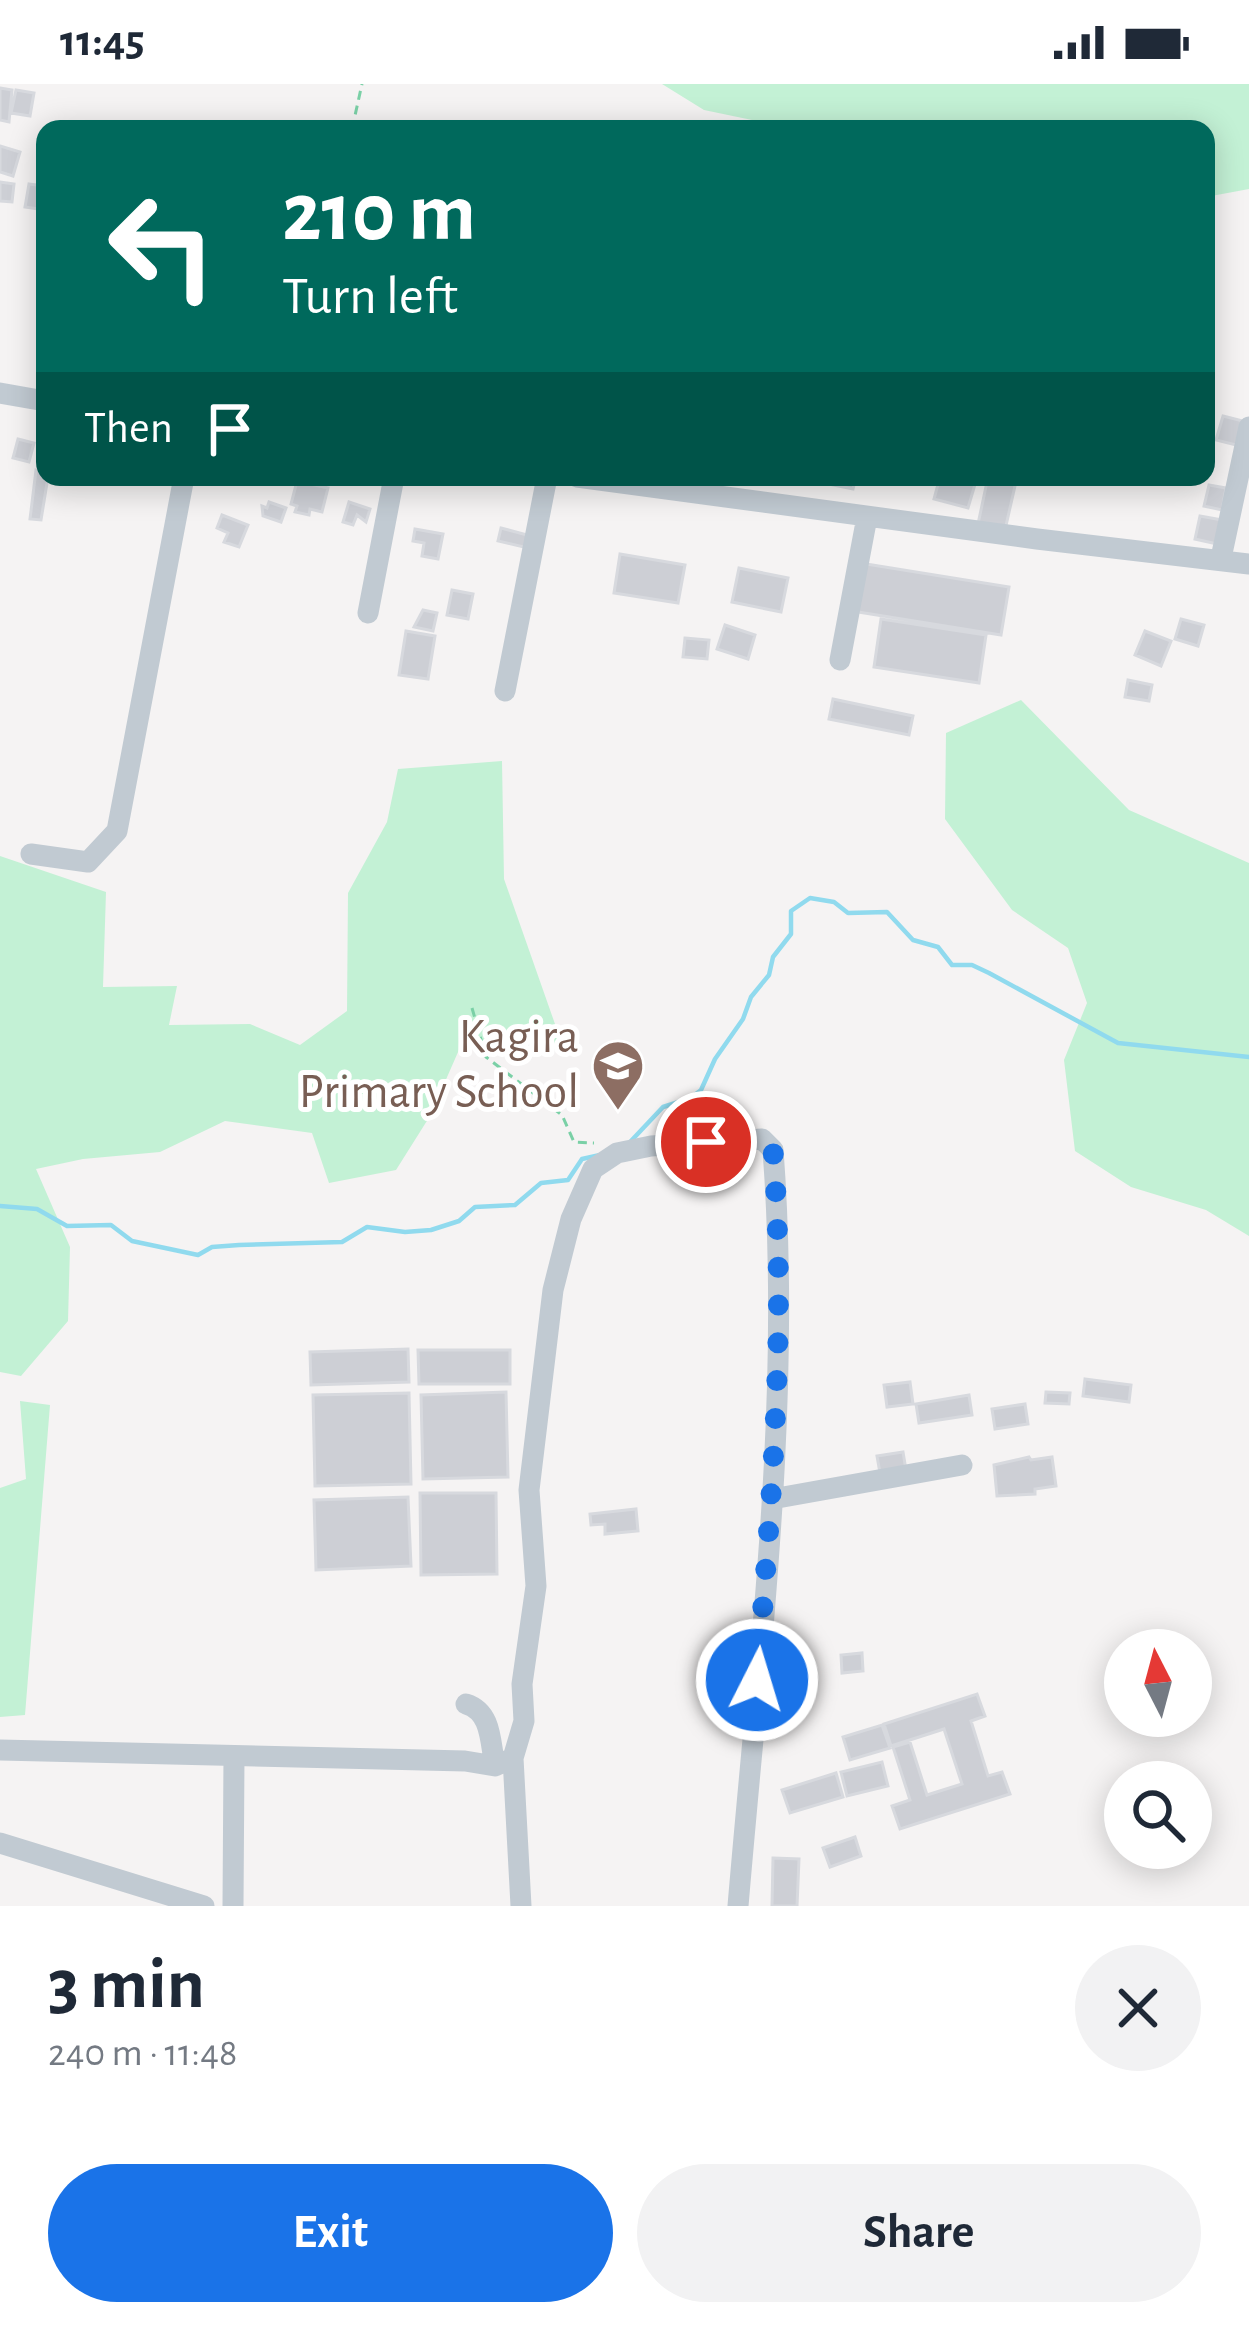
<!DOCTYPE html>
<meta charset="utf-8">
<style>
:root{--surface:#fff;--page:#f2f2f3;--text:#1f2937;--muted:#747a83;--accent:#1a73e8}
body{margin:0;font-family:"Alegreya Sans",sans-serif;background:var(--page);color:var(--text);height:100vh;display:flex;flex-direction:column;font-size:45px;white-space:nowrap}
*{box-sizing:border-box;margin:0}
p{font-size:39px;color:var(--muted)}
.icon{flex:none;width:66px;height:66px;fill:none;stroke:currentColor;stroke-width:2;stroke-linecap:round;stroke-linejoin:round}
.map{position:relative;height:1822px;overflow:hidden}
.details{display:flex;flex-direction:column;background:var(--surface);flex:1}
.details>*{flex:none}
.hud{position:absolute;left:36px;top:36px;width:1179px;height:366px;border-radius:24px;box-shadow:0 6px 30px #0003;background:#00695c;color:#fff;overflow:hidden}
.needle{width:78px;rotate:354deg}
.buttons{position:absolute;left:1104px;top:1545px;display:grid;gap:24px}
.buttons a{display:grid;place-items:center;width:108px;height:108px;border-radius:50%;background:var(--surface);box-shadow:0 6px 30px #0003;font-size:60px}
.pin{position:absolute;display:grid;place-items:center;width:102px;height:102px;color:#fff;margin:-51px;border:6px solid #fff;border-radius:50%;box-shadow:0 3px 12px #0007}
.me{position:absolute;width:132px;margin:-66px;rotate:5deg;stroke-linejoin:round;filter:drop-shadow(0 0 9px #0008)}
.turn{display:flex;align-items:center;gap:42px;height:252px;padding:0 48px;font-size:54px}
.turn .icon{width:156px;height:156px;stroke-width:2.5}
.turn b{display:block;font-size:84px;line-height:102px}
.then{display:flex;align-items:center;height:114px;padding:0 48px;background:#0003;gap:24px;font-size:45px}
.round{display:grid;place-items:center;flex:none;width:126px;height:126px;border-radius:63px;background:var(--page)}
.summary{display:flex;align-items:center;justify-content:space-between;height:204px;padding:0 48px}
h1{font-size:72px;font-weight:600;line-height:90px}
.action{display:flex;gap:24px;margin-top:auto;padding:24px 48px}
.action a{flex:1;height:138px;border-radius:72px;background:var(--accent);color:#fff;font-size:48px;font-weight:600;line-height:138px;text-align:center}
.action a+a{background:var(--page);color:var(--text)}
.status{display:flex;justify-content:space-between;align-items:center;height:84px;padding:0 60px;background:var(--surface);direction:ltr}
.status svg{height:33px;fill:currentColor}
.map>svg:first-child{display:block}
</style>
<div class="status"><b>11:45</b><svg viewBox="0 0 49 12"><path d="M0 12V9h3v3zM5 12V6h3v6zM10 12V3h3v9zM15 12V0h3v12zM26 1h20v11H26zM47 4h2v5h-2z"/></svg></div>
<div class="map">
<svg width="1249" height="1822" viewBox="0 0 1249 1822">
<rect width="100%" height="100%" fill="#f5f3f3"/>
<!-- green -->
<path fill="#c3f1d5" d="M662 0H1249V105L1206 113V45H795L704 26Z
M1021 616 1129 726 1249 779V1152L1206 1126 1131 1103 1075 1067 1064 976 1087 919 1068 864 1012 826 945 735 946 649Z
M502 677 504 795 555 940 558 960 523 951 462 959 430 1032 396 1086 329 1099 312 1049 225 1037 160 1068 83 1075 36 1085 70 1163 68 1237 21 1292 0 1288V772L106 808 103 903 177 902 169 941 250 940 300 961 347 927 348 809 387 738 398 685Z
M20 1317 50 1321 25 1631 0 1633V1404L26 1395Z"/>
<g fill="none" stroke-linecap="round" stroke-linejoin="round">
<!-- stream -->
<path stroke="#90daee" stroke-width="4.5" d="M631 1057 663 1023 691 1014 701 1006 715 975 743 935 751 913 769 891 773 873 791 850V827L810 814 834 818 848 829 887 828 913 856 938 863 952 881H972L989 889 1118 959 1249 973
M0 1122 37 1125 67 1142 111 1141 132 1157 198 1171 212 1163 239 1161 342 1158 367 1143 405 1148 431 1146 459 1137 475 1123 515 1121 541 1099 568 1096 582 1075 600 1071"/>
</g>
<!-- building -->
<path fill="#cdcfd5" stroke="#d7d9de" stroke-width="3" d="M0 4 12 6 9 38 0 36Z
M16 6 34 9 30 32 11 29Z
M0 62 20 68 13 92 0 88Z
M0 98 14 100 12 118 0 117Z
M29 100 45 102V126L25 123Z
M1223 332 1243 337 1236 361 1216 356Z
M18 355 34 359 29 378 13 374Z
M36 386 45 387 48 393 41 436 30 435Z
M831 393H856L853 405 829 400Z
M940 393 976 397 968 424 934 415Z
M988 393H1017L1005 446 978 440Z
M297 397 328 404 322 428 310 425 309 431 295 428 297 422 291 420Z
M1209 401 1226 404 1222 426 1204 422Z
M269 418 286 424 281 438 263 432 262 422 267 424Z
M349 418 370 425 366 438 357 431 353 441 343 438Z
M222 431 248 441 239 463 224 458 228 449 217 444Z
M1200 432 1222 436 1217 460 1195 455Z
M501 444 531 452 528 464 498 457Z
M415 445 443 450 438 475 422 472 424 459 413 457Z
M620 470 685 481 678 519 614 509Z
M860 479 1009 503 1001 551 852 527Z
M739 484 788 494 781 528 732 518Z
M452 506 473 510 468 535 447 531Z
M423 526 437 529 433 547 414 543Z
M881 535 986 551 979 599 874 583Z
M1181 535 1204 541 1198 562 1175 555Z
M725 541 755 551 748 575 717 565Z
M406 547 435 552 428 595 399 591Z
M1145 547 1171 557 1161 582 1135 571Z
M685 554 709 556 707 575 683 573Z
M1128 596 1152 601 1149 617 1125 613Z
M833 615 913 632 909 651 829 635Z
M408 1265 409 1298 311 1301 310 1268Z
M418 1266H510V1300H419Z
M1085 1295 1131 1301 1129 1318 1083 1312Z
M910 1298 913 1320 887 1323 884 1301Z
M506 1308 508 1393 423 1395 421 1311Z
M1046 1308 1070 1309 1069 1320 1045 1319Z
M409 1309 411 1400 315 1402 313 1311Z
M969 1311 972 1331 919 1339 916 1320Z
M1025 1320 1028 1340 995 1345 992 1325Z
M903 1368 906 1386 880 1389 877 1372Z
M1029 1373 1031 1376 1052 1373 1056 1402 1035 1405V1410L997 1412 994 1381Z
M420 1409H496L497 1490 421 1491Z
M408 1413 411 1482 316 1486 314 1416Z
M636 1425 638 1447 605 1450V1440L591 1441 590 1430Z
M862 1569 863 1587 842 1589 841 1571Z
M977 1610 985 1632 971 1637 988 1692 1002 1688 1010 1710 900 1745 892 1722 910 1716 893 1663 910 1658 927 1711 962 1700 944 1645 891 1662 884 1640Z
M882 1641 890 1664 850 1676 843 1653Z
M882 1678 888 1702 847 1712 841 1688Z
M836 1689 843 1713 790 1729 782 1706Z
M855 1753 861 1772 830 1783 823 1764Z
M773 1774 799 1775 797 1822H772Z"/>
<g fill="none" stroke-linecap="round" stroke-linejoin="round">
<!-- path -->
<path stroke="#7ad0a6" stroke-width="3" stroke-dasharray="9 6" stroke-linecap="butt" d="M352 45 362 0
M472 924 486 973 562 1031 574 1058 594 1059"/>
<!-- minor -->
<path stroke="#c1cad2" stroke-width="21" d="M0 309 45 317
M577 393 1037 455 1249 480
M1221 474 1249 343
M368 529 394 393
M840 576 867 433
M505 607 547 393
M31 770 88 778 117 747 184 393
M772 1415 962 1381
M466 1620C492 1628 490 1658 495 1682
M0 1666 465 1677 495 1682 513 1674
M0 1759 204 1822
M233 1822 234 1672
M521 1822 513 1674 524 1637 522 1600 536 1502 529 1406 553 1206 571 1135 593 1085 617 1069 651 1062 762 1055 773 1066C792 1317 759 1572 738 1822"/>
</g>
<g fill="none" stroke-linecap="round" stroke-linejoin="round">
<!-- route -->
<path stroke="#1a73e8" stroke-width="21" stroke-dasharray="0 37.8" d="M706 1058 762 1055 773 1066C787 1242 771 1420 757 1596"/>
</g>
<!-- icons -->
<defs>
<g id="school-pin" transform="scale(2.7)"><path d="M0 17L-7.5 6A9.5 9.5 0 1 1 7.5 6Z" fill="#8d6e63" stroke="#fff"/><path d="M0-5L7-2L0 1L-7-2ZM-4 1L0 2.5L4 1V4Q0 6-4 4Z" fill="#fff"/></g>
</defs>
<g fill-rule="evenodd">
<use href="#school-pin" x="618" y="982"/>
</g>
<g text-anchor="middle" dominant-baseline="central" stroke-width="10" stroke-linejoin="round" paint-order="stroke">
<!-- education labels -->
<g font-size="48" fill="#785e54" stroke="#fff" text-anchor="end">
<text x="579" y="954">Kagira<tspan x="579" dy="55">Primary School</tspan></text>
</g>
</g>
</svg>
<div class="buttons">
<a><svg class="needle" viewBox="-14 -14 28 28"><path d="M0-13l5 13h-10z" fill="#e53935"/><path d="M0 13l5-13h-10z" fill="#747a83"/></svg></a>
<a><svg class="icon" aria-label="search" viewBox="0 0 24 24"><circle cx="10" cy="10" r="6"/><path d="M15 15l6 6"/></svg></a>
</div>
<div class="pin" style="left:706px;top:1058px;background:#d93025"><svg class="icon" aria-label="arrive" viewBox="0 0 24 24"><path d="M6 21V4h12l-3 4 3 4H6"/></svg></div>
<svg class="me" style="left:757px;top:1596px" viewBox="-20 -20 40 40"><circle r="17" fill="#1a73e8" stroke="#fff" stroke-width="3"/><path d="M0-11L8 9 0 5-8 9z" fill="#fff"/></svg>
<div class="hud">
<div class="turn"><svg class="icon" aria-label="left" viewBox="0 0 24 24"><path d="M17 20v-9H6M10 6l-5 5 5 5"/></svg><div><b>210 m</b>Turn left</div></div>
<div class="then">Then<svg class="icon" aria-label="arrive" viewBox="0 0 24 24"><path d="M6 21V4h12l-3 4 3 4H6"/></svg></div>
</div>
</div>
<section class="details">
<div class="summary"><div><h1>3 min</h1><p>240 m · 11:48</p></div><a class="round"><svg class="icon" aria-label="close" viewBox="0 0 24 24"><path d="M6 6l12 12M18 6L6 18"/></svg></a></div>
<div class="action"><a>Exit</a><a>Share</a></div>
</section>
